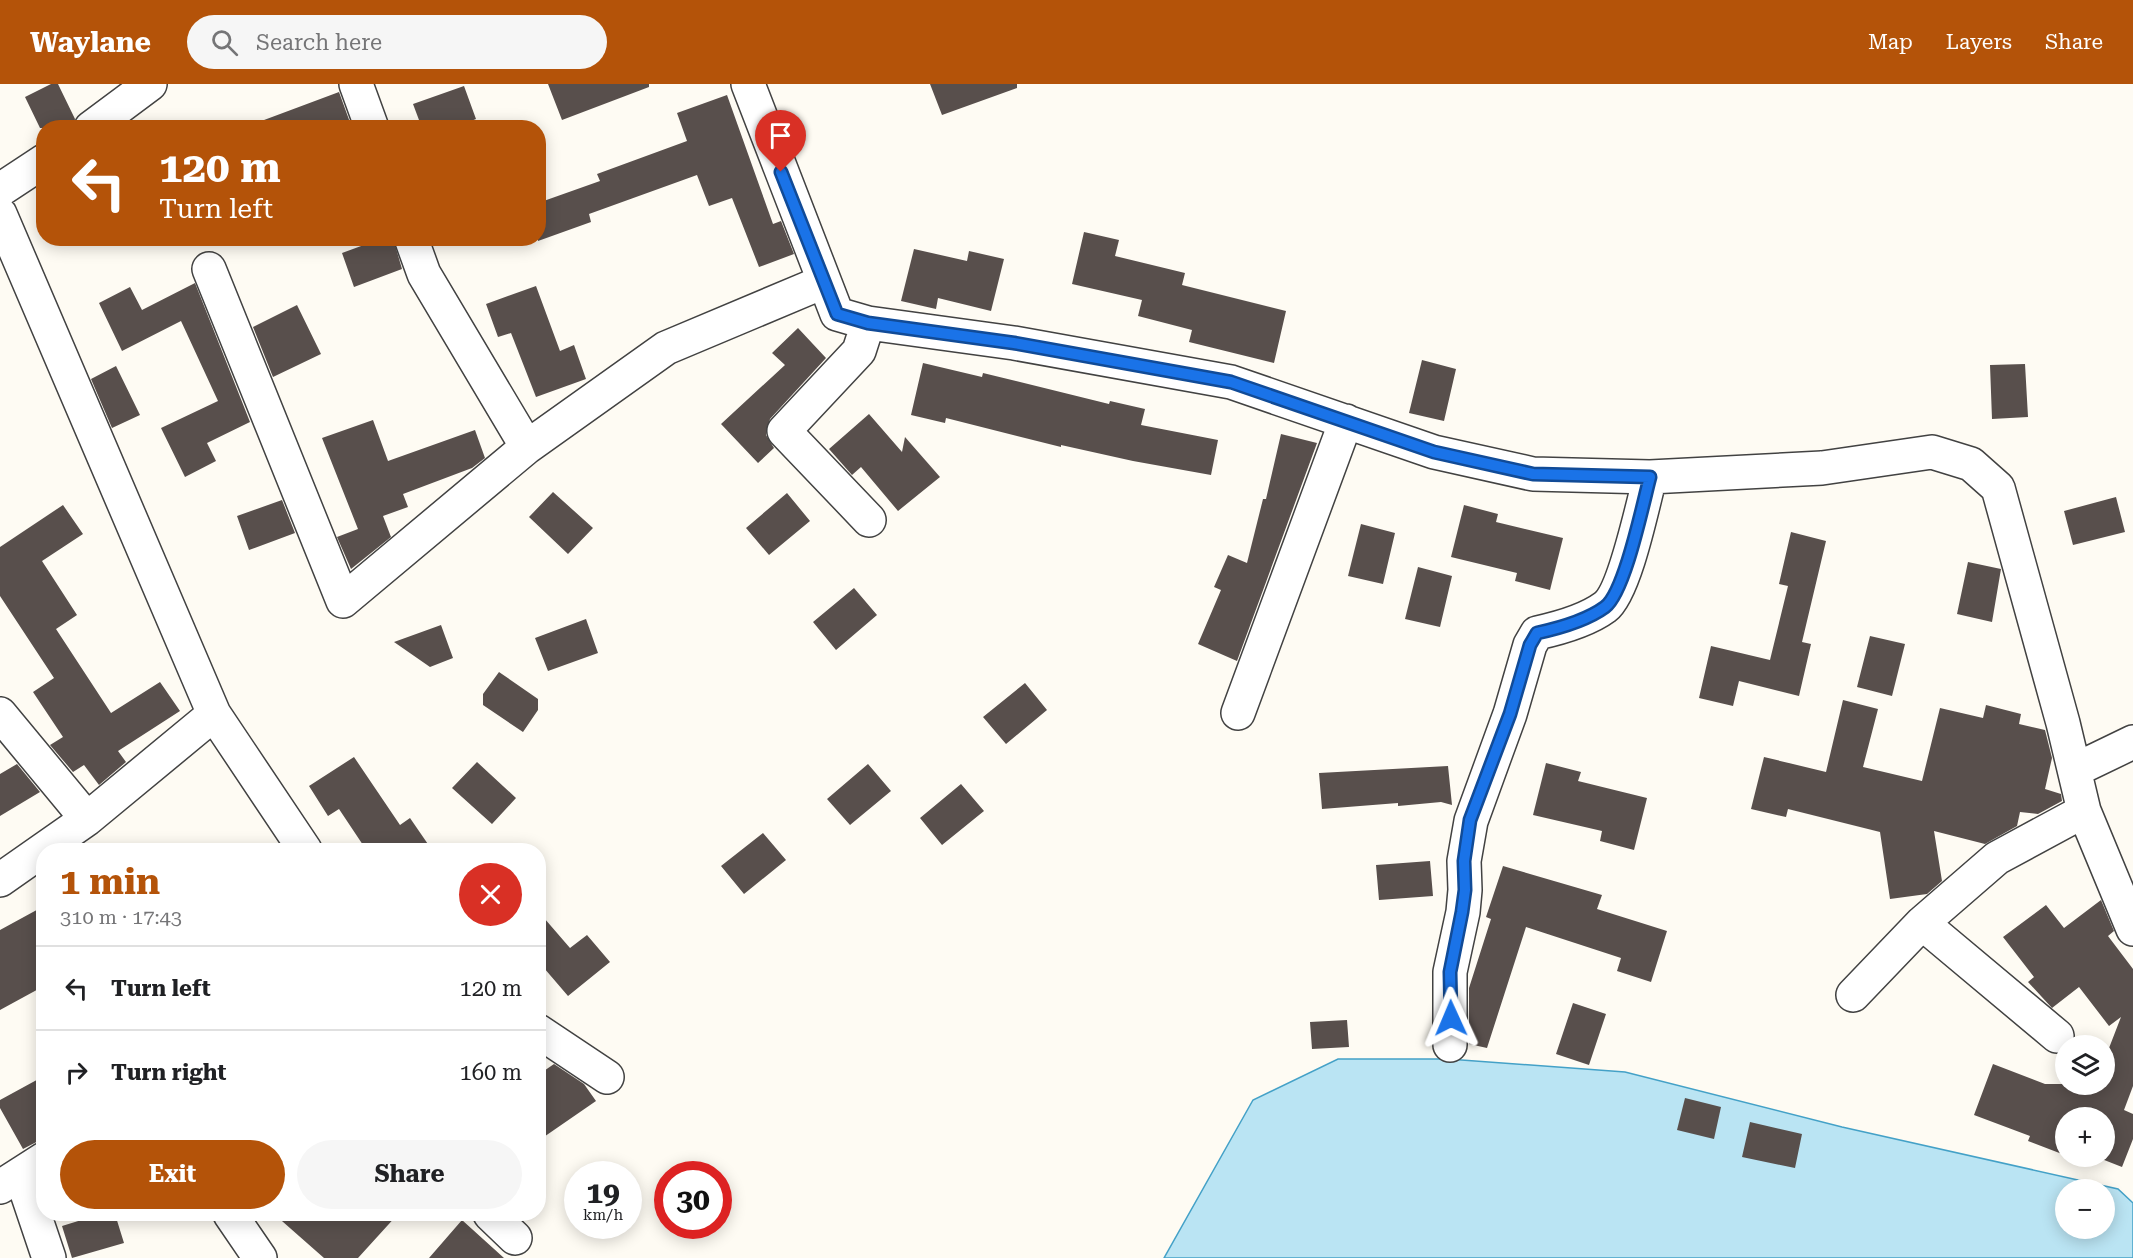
<!DOCTYPE html>
<meta charset="utf-8">
<style>
:root{--surface:#fff;--page:#f6f6f6;--text:#202124;--muted:#757577;--line:#e0e0e0;--accent:#b45309}
body{margin:0;font-family:"Roboto Serif",serif;background:var(--page);color:var(--text);height:100vh;display:flex;flex-direction:column;font-size:22px;white-space:nowrap}
*{box-sizing:border-box;margin:0}
p{font-size:20px;color:var(--muted)}
.icon{flex:none;width:33px;height:33px;fill:none;stroke:currentColor;stroke-width:2;stroke-linecap:round;stroke-linejoin:round}
.map{position:relative;flex:1;overflow:hidden}
.details{position:absolute;left:36px;top:759px;width:510px;height:378px;display:flex;flex-direction:column;background:var(--surface);border-radius:24px;box-shadow:0 3px 15px #0003}
.details>*{flex:none}
.banner{position:absolute;left:36px;top:36px;width:510px;height:126px;border-radius:24px;box-shadow:0 3px 15px #0003;background:#b45309;color:#fff;overflow:hidden}
.controls{position:absolute;left:2055px;top:951px;display:grid;gap:12px}
.controls a{display:grid;place-items:center;width:60px;height:60px;border-radius:50%;background:var(--surface);box-shadow:0 3px 15px #0003;font-size:30px}
.speed{position:absolute;left:564px;top:1077px;display:flex;gap:12px;font-size:30px;font-weight:700;text-align:center}
.speed>*{display:grid;place-content:center;width:78px;height:78px;border-radius:50%;background:var(--surface);box-shadow:0 3px 15px #0003;line-height:1}
.speed small{font-size:15px;font-weight:400}
.speed .limit{border:9px solid #d22;background:#fff;color:#111}
.pin{position:absolute;display:grid;place-items:center;width:51px;height:51px;color:#fff;margin:-62px -26px;border-radius:50% 50% 50% 0;rotate:-45deg;box-shadow:0 0 6px #0007}
.pin .icon{rotate:45deg}
.me{position:absolute;width:66px;margin:-33px;rotate:359deg;stroke-linejoin:round;filter:drop-shadow(0 0 4px #0008)}
.turn{display:flex;align-items:center;gap:21px;height:126px;padding:0 24px;font-size:27px}
.turn .icon{width:78px;height:78px;stroke-width:2.5}
.turn b{display:block;font-size:42px;line-height:51px}
.round{display:grid;place-items:center;flex:none;width:63px;height:63px;border-radius:32px;background:var(--page)}
.head{display:flex;align-items:center;justify-content:space-between;height:102px;padding:0 24px}
h1{font-size:36px;font-weight:700;line-height:45px;color:var(--accent)}
.cta{display:flex;gap:12px;margin-top:auto;padding:12px 24px}
.cta a{flex:1;height:69px;border-radius:36px;background:var(--accent);color:#fff;font-size:24px;font-weight:700;line-height:69px;text-align:center}
.cta a+a{background:var(--page);color:var(--text)}
ul{padding:0;list-style:none}
li{display:flex;align-items:center;gap:18px;height:84px;padding:0 24px;border-top:2px solid var(--line)}
li div{flex:1}
li b{display:block;font-size:22px}
li em{font-style:normal}
header{display:flex;align-items:center;gap:36px;box-sizing:border-box;height:84px;padding:0 30px;background:var(--accent);color:#fff}
header strong{font-size:28px}
nav{display:flex;gap:33px;margin-inline-start:auto;font-size:21px}
.search{width:420px;height:54px;background:var(--page);display:flex;align-items:center;gap:15px;box-sizing:border-box;padding:0 21px;border-radius:33px;color:var(--muted);font-size:22px}
.map>svg:first-child{display:block}
</style>
<header>
<strong>Waylane</strong>
<div class="search"><svg class="icon" aria-label="search" viewBox="0 0 24 24"><circle cx="10" cy="10" r="6"/><path d="M15 15l6 6"/></svg>Search here</div>
<nav><a>Map</a><a>Layers</a><a>Share</a></nav>
</header>
<div class="map">
<svg width="2133" height="1174" viewBox="0 0 2133 1174">
<rect width="100%" height="100%" fill="#fefbf3"/>
<!-- water -->
<path fill="#bae4f3" stroke="#44a1c7" stroke-width="1.5" fill-rule="evenodd" d="M1338 975H1448L1625 988 1842 1043 2118 1105 2133 1119V1174H1164L1253 1016ZM2066 1106H2104V1144H2066Z"/>
<!-- building -->
<path fill="#584f4c" d="M51 0H58L75 35 73 44H40L25 13Z
M548 0H649V3L562 36Z
M930 0H1017V4L942 31Z
M464 2 476 35 454 44H422L413 20Z
M339 8 352 44H253V40Z
M727 11 773 140 781 137 794 170 759 183 732 114 709 122 697 91 589 130 591 138 538 157V119L600 97 597 90 687 57 677 29Z
M1084 148 1119 156 1115 172 1185 189 1182 201 1286 227 1274 279 1189 258 1192 246 1138 232 1142 216 1072 200Z
M383 154H393L402 185 354 203 342 169Z
M914 165 967 177 969 167 1004 175 991 227 938 214 936 225 901 217Z
M195 199 250 338 207 359 216 377 185 393 161 344 218 317 181 237 122 267 99 219 130 203 142 226Z
M536 202 560 267 574 261 586 295 536 313 511 249 498 253 486 220Z
M297 221 321 270 273 293 253 243Z
M798 244 826 274 770 335 766 351 774 364 758 379 721 340 785 281 772 269Z
M1422 276 1456 285 1444 337 1409 329Z
M923 279 982 293 983 289 1109 320 1110 317 1145 325 1141 341 1218 356 1211 391 1133 377 1061 361V363L946 334 945 339 911 331Z
M2025 280 2028 333 1992 335 1990 281Z
M116 282 140 331 112 344 91 295Z
M869 330 902 368 905 353 940 393 898 427 861 383 852 391 829 365Z
M373 336 388 377 475 346 485 374 472 384 403 410 408 423 383 432 391 453 351 485 337 453 358 445 322 354Z
M1281 350 1317 359 1237 577 1198 560 1221 506 1214 503 1228 471 1247 479 1263 415H1266Z
M553 408 593 444 568 470 529 433Z
M787 409 810 437 769 471 746 444Z
M2116 413 2125 448 2073 461 2064 427Z
M282 416 295 449 249 466 237 432Z
M63 421 83 450 42 477 77 531 56 545 111 629 160 598 180 627 118 667 126 678 99 701 84 681 73 688 50 661 63 653 33 608 54 594 0 512V463Z
M1464 421 1498 430 1496 438 1563 454 1550 506 1515 497 1517 489 1451 473Z
M1361 440 1395 449 1383 500 1348 492Z
M1791 448 1826 457 1802 558 1811 560 1799 612 1739 597 1733 622 1699 614 1711 562 1770 576 1788 502 1779 500Z
M1968 478 2001 485 1992 538 1957 530Z
M1418 483 1452 492 1440 543 1405 535Z
M854 504 877 531 836 566 813 538Z
M586 535 598 569 548 587 535 554Z
M441 541 453 574 430 583 394 558Z
M1870 552 1905 560 1892 612 1857 603Z
M499 588 538 615V626L523 648 483 621V610Z
M1025 599 1047 626 1006 660 983 633Z
M1843 616 1878 625 1863 683 1922 697 1940 624 1983 634 1986 621 2021 630 2019 640 2045 646 2052 674 2045 705 2061 710 2062 717 2038 730 2020 728 2017 742 1985 760 1934 747 1942 797 1927 810 1890 815 1880 748 1788 725 1786 733 1751 725 1764 673 1826 688Z
M354 673 400 741 410 734 432 766H361L365 764 339 725 328 732 309 702Z
M477 678 516 714 492 740 452 704Z
M1546 679 1581 688 1578 697 1647 714 1634 766 1600 757 1602 747 1533 731Z
M17 680 40 708 0 732V690Z
M868 680 891 707 850 741 827 715Z
M1448 682 1452 721 1441 718 1398 722V719L1322 725 1319 689Z
M961 700 984 727 942 761 920 734Z
M763 749 786 776 744 810 721 782Z
M1430 777 1433 812 1379 816 1376 781Z
M1503 782 1602 811 1597 825 1667 847 1651 898 1617 887 1621 874 1526 843 1487 964 1469 960V904L1491 835 1486 833Z
M2101 816 2114 847 2108 852 2133 885V1002L2124 1026 2133 1030V1055L2122 1083 2094 1072H2104V1034H2066V1062L2062 1070 2028 1057 2030 1052 1974 1031 1993 980 2045 1000H2104V977L2121 933 2109 942 2079 903 2052 924 2028 898 2034 893 2003 853 2046 821 2064 844Z
M44 822V902L0 926V846Z
M538 827 570 864 587 851 610 878 568 912 538 877Z
M1573 919 1606 930 1589 981 1556 970Z
M1347 936 1349 963 1312 965 1310 938Z
M554 980 584 1000 596 1017 538 1057V991Z
M44 992V1054L23 1065 0 1024V1016Z
M1685 1014 1721 1023 1714 1055 1677 1046Z
M1750 1038 1802 1050 1795 1084 1742 1073Z
M101 1130H115L124 1159 72 1174 62 1142Z
M274 1130H398L358 1174H324Z
M462 1136 504 1174H429Z"/>
<g fill="none" stroke-linecap="round" stroke-linejoin="round">
<!-- minor casing -->
<g stroke="#424242" stroke-width="36">
<path id="minor" d="M356 0 372 44
M748 0 837 230 868 239 1014 259 1231 298 1434 368 1533 390 1650 393 1822 384 1932 368 1971 380 1998 404 2063 639 2084 727 2133 845
M91 44 150 0
M0 106 44 77
M0 130 214 630 305 766
M411 154 424 190 527 363
M209 185 343 517 527 363 666 264 823 198
M868 239 859 267 784 347 869 436
M1238 629 1346 337
M0 630 87 735
M2075 686 2133 658
M0 796 87 735 214 630
M1922 839 2057 952
M1853 911 1922 839 1997 774 2084 727
M538 947 607 993
M1450 961V888L1463 828 1465 806 1464 777 1471 737 1510 630 1530 561 1537 549C1560 544 1586 537 1605 523 1625 508 1643 419 1650 393
M21 1091 49 1174
M0 1103 44 1075
M230 1130 260 1174
M490 1130 515 1154"/>
</g>
<!-- minor -->
<use href="#minor" stroke="#fff" stroke-width="33"/>
</g>
<g fill="none" stroke-linecap="round" stroke-linejoin="round">
<!-- route casing -->
<g stroke="#114b97" stroke-width="15">
<path id="route" d="M781 88 837 230 868 239 1014 259 1231 298 1434 368 1533 390 1650 393C1643 419 1625 508 1605 523 1586 537 1560 544 1537 549L1530 561 1510 630 1470 736 1464 777 1465 806 1462 828 1450 888 1451 934"/>
</g>
<!-- route -->
<use href="#route" stroke="#1a73e8" stroke-width="10"/>
</g>
</svg>
<div class="controls">
<a><svg class="icon" aria-label="layers" viewBox="0 0 24 24"><path d="M12 4l9 5-9 5-9-5zM3 14l9 5 9-5"/></svg></a>
<a>+</a>
<a>−</a>
</div>
<div class="speed"><div>19<small>km/h</small></div><div class="limit">30</div></div>
<div class="pin" style="left:781px;top:88px;background:#d93025"><svg class="icon" aria-label="arrive" viewBox="0 0 24 24"><path d="M6 21V4h12l-3 4 3 4H6"/></svg></div>
<svg class="me" style="left:1451px;top:934px" viewBox="-20 -20 40 40"><path d="M0-17L14 15 0 8-14 15z" fill="#1a73e8" stroke="#fff" stroke-width="4"/></svg>
<div class="banner">
<div class="turn"><svg class="icon" aria-label="left" viewBox="0 0 24 24"><path d="M17 20v-9H6M10 6l-5 5 5 5"/></svg><div><b>120 m</b>Turn left</div></div>
</div>
<section class="details">
<div class="head"><div><h1>1 min</h1><p>310 m · 17:43</p></div><a class="round" style="background:#d93025;color:#fff"><svg class="icon" aria-label="close" viewBox="0 0 24 24"><path d="M6 6l12 12M18 6L6 18"/></svg></a></div>
<ul>
<li><svg class="icon" aria-label="left" viewBox="0 0 24 24"><path d="M17 20v-9H6M10 6l-5 5 5 5"/></svg><div><b>Turn left</b></div><em>120 m</em></li>
<li><svg class="icon" aria-label="right" viewBox="0 0 24 24"><path d="M7 20v-9h11M14 6l5 5-5 5"/></svg><div><b>Turn right</b></div><em>160 m</em></li>
</ul>
<div class="cta"><a>Exit</a><a>Share</a></div>
</section>
</div>
